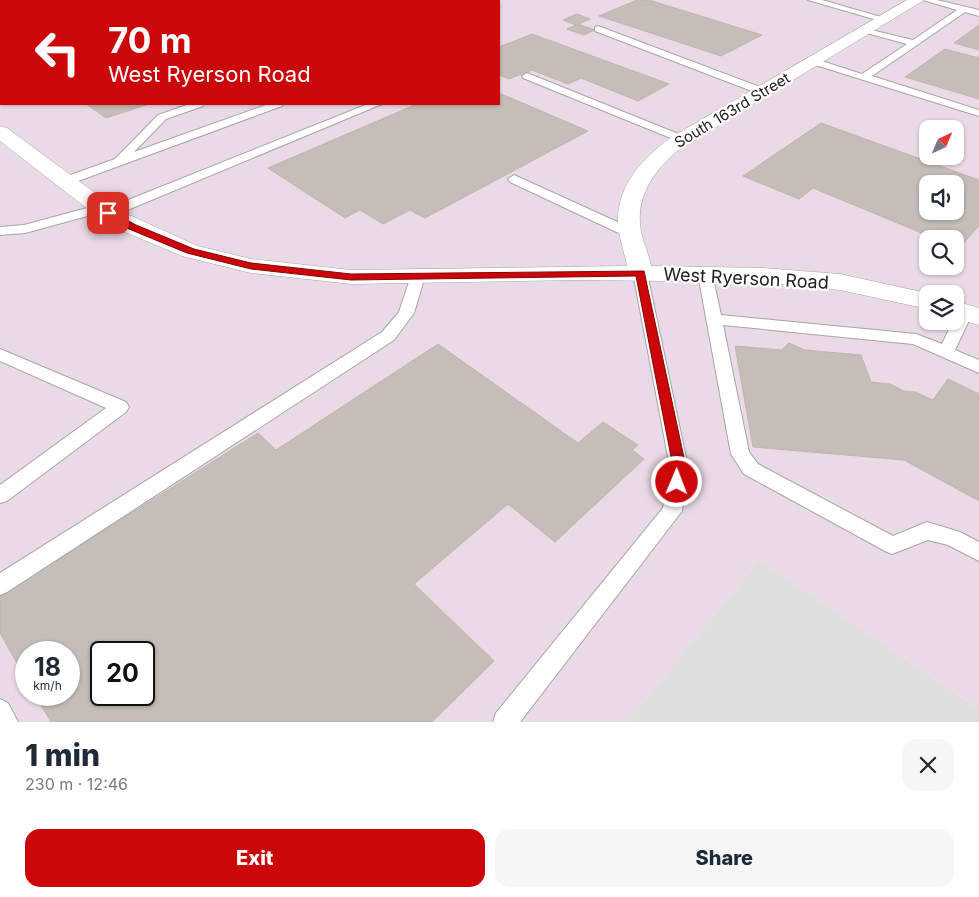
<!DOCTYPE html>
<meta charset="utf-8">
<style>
:root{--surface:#fff;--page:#f6f6f7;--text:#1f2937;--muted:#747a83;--accent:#cb070a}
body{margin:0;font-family:Inter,sans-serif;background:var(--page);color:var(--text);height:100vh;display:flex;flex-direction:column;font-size:19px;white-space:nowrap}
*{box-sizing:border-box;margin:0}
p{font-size:16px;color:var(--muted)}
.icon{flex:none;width:28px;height:28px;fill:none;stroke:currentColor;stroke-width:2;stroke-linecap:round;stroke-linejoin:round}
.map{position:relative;height:722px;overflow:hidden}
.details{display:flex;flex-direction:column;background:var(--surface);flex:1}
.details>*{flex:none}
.banner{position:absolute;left:0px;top:0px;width:500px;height:105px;box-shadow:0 1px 4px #0004;background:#cb070a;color:#fff;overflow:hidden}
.needle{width:32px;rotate:44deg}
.tools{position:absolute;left:919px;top:120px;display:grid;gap:10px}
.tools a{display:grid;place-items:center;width:45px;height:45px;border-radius:10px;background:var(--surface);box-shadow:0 1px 4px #0004;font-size:25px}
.speed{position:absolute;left:15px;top:641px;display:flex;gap:10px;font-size:25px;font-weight:700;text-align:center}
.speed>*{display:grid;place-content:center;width:65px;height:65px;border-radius:50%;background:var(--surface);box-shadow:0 1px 4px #0004;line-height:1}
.speed small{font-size:12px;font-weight:400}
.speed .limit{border:2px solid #111;border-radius:8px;background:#fff;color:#111}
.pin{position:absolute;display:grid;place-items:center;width:42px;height:42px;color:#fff;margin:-21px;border-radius:10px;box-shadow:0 2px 8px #0006}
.me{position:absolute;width:55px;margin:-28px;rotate:1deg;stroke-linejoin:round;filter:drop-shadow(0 0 4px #0008)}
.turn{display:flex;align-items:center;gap:18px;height:105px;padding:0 25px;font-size:22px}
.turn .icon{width:65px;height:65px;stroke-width:2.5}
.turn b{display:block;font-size:35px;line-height:42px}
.round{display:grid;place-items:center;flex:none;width:52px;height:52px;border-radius:15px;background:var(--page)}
.headline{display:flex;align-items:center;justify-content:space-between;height:85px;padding:0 25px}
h1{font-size:30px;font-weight:800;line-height:38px}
.button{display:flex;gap:10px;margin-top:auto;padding:10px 25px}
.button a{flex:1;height:58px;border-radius:15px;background:var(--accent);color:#fff;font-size:20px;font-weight:800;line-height:58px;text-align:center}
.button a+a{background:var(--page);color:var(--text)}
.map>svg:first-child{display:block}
</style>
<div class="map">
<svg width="979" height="722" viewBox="0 0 979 722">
<rect width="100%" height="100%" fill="#f1eee8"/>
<!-- residential -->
<path fill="#dfdede" d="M759 560 979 709V722H627Z"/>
<!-- industrial -->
<path fill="#eadae7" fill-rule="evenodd" d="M0 0H979V709L759 560 627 722H0ZM1 1H499V104H1ZM928 129H955V156H928ZM928 184H955V211H928ZM928 239H955V266H928ZM928 294H955V321H928ZM26 652H69V695H26ZM101 652H144V695H101Z"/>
<!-- building -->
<path fill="#c5bdb7" stroke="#c2b4aa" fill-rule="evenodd" d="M256 0H310L313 1H259Z
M637 0H649L762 35 721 56 599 16Z
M577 14 590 19 576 25 563 20Z
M578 24 595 30 584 35 567 29Z
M979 25V50L954 43Z
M532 34 669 84 638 101 581 78 568 84 532 70 509 79 499 75V47Z
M945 49 979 58V99L905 77Z
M499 93 588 131 425 218 410 210 383 224 360 210 345 218 268 168 417 104H499Z
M86 104H149L106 118Z
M821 123 979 180V226L959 248 955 246V239H936L813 188 799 199 743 176ZM928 184H955V211H928Z
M789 343 805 350 861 355 871 382 890 384 904 391 915 392 933 400 948 379 979 394V501L904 460 753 447 735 346 782 350Z
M438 344 578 443 603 422 638 445 632 450 644 459 555 542 508 504 414 584 494 661 432 722H51L35 695H69V652H26V679L0 633V596L258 433 276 450ZM101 652H144V695H101Z"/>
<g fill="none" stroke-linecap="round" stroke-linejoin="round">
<!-- service casing -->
<g stroke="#a5a5a5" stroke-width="2">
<path id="service" d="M101 0H110L111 1H102Z
M339 0H350L351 1H340Z
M400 0H410L411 1H401Z
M808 0H822L888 19 884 22Z
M923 0H937L979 10V16L965 12 872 76 979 110V116L809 63 807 61 812 58 862 74 907 44 863 32V28L913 40 957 10Z
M598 26 765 89 766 91 761 94 757 93 595 31V27Z
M527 73 686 137 688 139 686 141H678L523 78 522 76Z
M190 104H204L203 106 166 119 134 152 269 104H283L282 106 70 184H62L60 181 62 178 115 159 158 115Z
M368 104H382L113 216H103L102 212 25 233 0 235V227L24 225 102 204 107 205 108 208Z
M514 175 635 230 637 233 630 237 625 236 510 182 508 179Z
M640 269 645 270 647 273 688 467 682 511 520 722H493L496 713 663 508 670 467 633 273 635 270Z
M705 270 710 271 712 274 721 315 916 334 942 344 953 321H955L960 309H970L973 312 955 350 979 360V373L913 344 723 325 749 452 758 464 893 536 927 522 960 532 979 542V561L948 545 928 540 892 554 885 551 744 474 731 454 698 274 700 271Z
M418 272 423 273 425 276 414 313 394 340 7 592 0 595V573L382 332 399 312 411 276 413 273Z
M0 349 126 402 129 407 126 412 7 501 0 503V485L106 408 0 361Z
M0 699 8 703 18 722H0Z"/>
</g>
<!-- minor casing -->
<g stroke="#a5a5a5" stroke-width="1">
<path id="minor" d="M907 0H924L677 151C652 173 635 198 641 232 644 244 649 255 651 266L763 268 840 274 931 294H928V309L840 290 763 282 575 280 351 284 251 273 182 256 125 232 102 220 0 141V126L7 128 118 210 198 246 251 259 351 270 627 266C625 255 621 244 619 232 612 190 642 157 675 135Z
M0 18H1V26H0Z
M955 301 979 308V325L955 318Z"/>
</g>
<!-- service -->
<use href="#service" fill="#fff" fill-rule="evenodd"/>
<!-- minor -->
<use href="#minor" fill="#fff" fill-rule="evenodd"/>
</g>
<!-- route -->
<path fill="#cb070a" stroke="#840506" d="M108 210 136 225 194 249 251 263 351 274 644 271 686 467 681 486 677 487 672 486 670 482 673 467 636 276 351 280 251 269 187 253 129 229 105 215 103 213Z"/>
<g text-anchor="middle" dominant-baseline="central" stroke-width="4.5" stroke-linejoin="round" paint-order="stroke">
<!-- far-street labels -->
<g font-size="15" fill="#212121" stroke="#fff">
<text transform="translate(732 110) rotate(-31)">South 163rd Street</text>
</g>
<!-- street labels -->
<g font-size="18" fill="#212121" stroke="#fff">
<text transform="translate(746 278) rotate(3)">West Ryerson Road</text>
</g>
</g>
</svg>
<div class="tools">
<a><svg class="needle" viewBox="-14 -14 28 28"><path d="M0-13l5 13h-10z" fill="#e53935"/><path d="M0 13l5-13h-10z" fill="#747a83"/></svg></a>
<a><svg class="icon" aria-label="sound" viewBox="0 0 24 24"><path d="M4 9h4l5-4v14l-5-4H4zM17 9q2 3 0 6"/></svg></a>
<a><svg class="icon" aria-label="search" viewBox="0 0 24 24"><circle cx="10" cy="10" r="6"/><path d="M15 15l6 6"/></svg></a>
<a><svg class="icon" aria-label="layers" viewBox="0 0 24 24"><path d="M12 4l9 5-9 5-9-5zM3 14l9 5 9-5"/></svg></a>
</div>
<div class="speed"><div>18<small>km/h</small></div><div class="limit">20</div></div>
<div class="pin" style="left:108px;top:213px;background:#d93025"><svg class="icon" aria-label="arrive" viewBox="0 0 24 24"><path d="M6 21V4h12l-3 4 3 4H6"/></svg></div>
<svg class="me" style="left:677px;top:482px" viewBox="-20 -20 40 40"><circle r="17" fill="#cb070a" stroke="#fff" stroke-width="3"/><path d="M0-11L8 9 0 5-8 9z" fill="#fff"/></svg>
<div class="banner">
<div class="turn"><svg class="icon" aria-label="left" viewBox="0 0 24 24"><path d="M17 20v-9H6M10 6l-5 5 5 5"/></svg><div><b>70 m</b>West Ryerson Road</div></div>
</div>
</div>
<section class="details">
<div class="headline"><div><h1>1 min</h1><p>230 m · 12:46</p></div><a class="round"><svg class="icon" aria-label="close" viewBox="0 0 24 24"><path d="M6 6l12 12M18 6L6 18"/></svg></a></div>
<div class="button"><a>Exit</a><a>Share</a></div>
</section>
